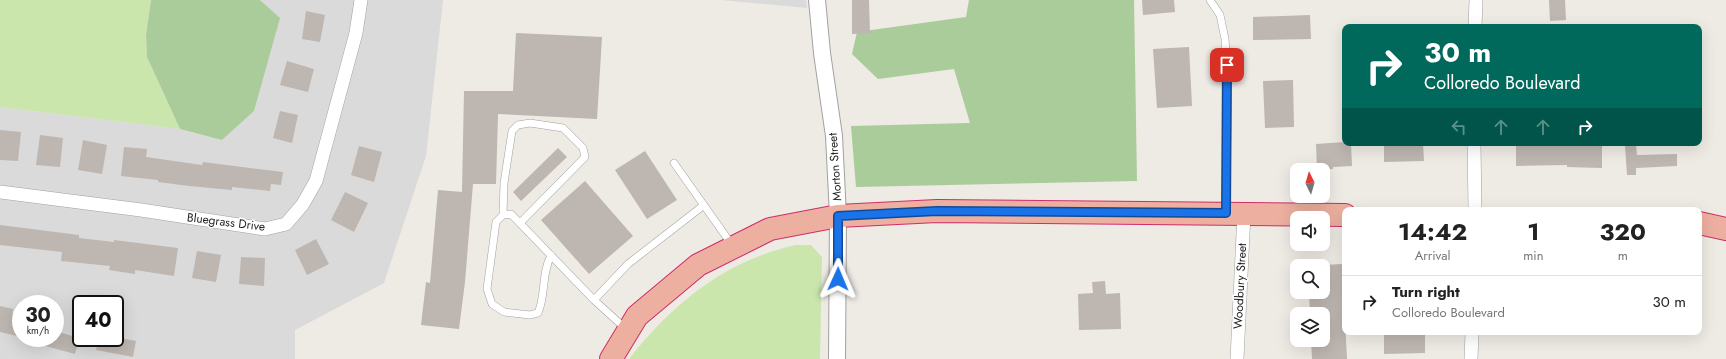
<!DOCTYPE html>
<style>
:root{--surface:#fff;--page:#f6f6f6;--text:#222;--muted:#767676;--line:#e0e0e0}
body{margin:0;font-family:Jost,sans-serif;background:var(--page);color:var(--text);height:100vh;display:flex;flex-direction:column;font-size:15px;white-space:nowrap}
*{box-sizing:border-box;margin:0}
p{font-size:13px;color:var(--muted)}
.icon{flex:none;width:22px;height:22px;fill:none;stroke:currentColor;stroke-width:2;stroke-linecap:round;stroke-linejoin:round}
.map{position:relative;flex:1;overflow:hidden}
.drawer{position:absolute;left:1342px;top:207px;width:360px;height:128px;display:flex;flex-direction:column;background:var(--surface);border-radius:8px;box-shadow:0 4px 16px #0002}
.drawer>*{flex:none}
.top-card{position:absolute;left:1342px;top:24px;width:360px;height:122px;border-radius:8px;box-shadow:0 4px 16px #0002;background:#00695c;color:#fff;overflow:hidden}
.needle{width:26px;rotate:355deg}
.tools{position:absolute;left:1290px;top:163px;display:grid;gap:8px}
.tools a{display:grid;place-items:center;width:40px;height:40px;border-radius:8px;background:var(--surface);box-shadow:0 4px 16px #0002;font-size:20px}
.speed{position:absolute;left:12px;top:295px;display:flex;gap:8px;font-size:20px;font-weight:700;text-align:center}
.speed>*{display:grid;place-content:center;width:52px;height:52px;border-radius:50%;background:var(--surface);box-shadow:0 4px 16px #0002;line-height:1}
.speed small{font-size:10px;font-weight:400}
.speed .limit{border:2px solid #111;border-radius:6px;background:#fff;color:#111}
.pin{position:absolute;display:grid;place-items:center;width:34px;height:34px;color:#fff;margin:-17px;border-radius:8px;box-shadow:0 2px 6px #0006}
.me{position:absolute;width:44px;margin:-22px;rotate:1deg;stroke-linejoin:round;filter:drop-shadow(0 0 3px #0008)}
.turn{display:flex;align-items:center;gap:14px;height:84px;padding:0 16px;font-size:18px}
.turn .icon{width:52px;height:52px;stroke-width:2.5}
.turn b{display:block;font-size:28px;line-height:34px}
.lanes{display:flex;align-items:center;height:38px;padding:0 16px;background:#0003;justify-content:center;gap:20px;direction:ltr}
.lanes .off{opacity:.35}
.eta{display:flex;justify-content:space-evenly;align-items:center;height:68px;text-align:center}
.eta b{font-size:24px;font-weight:700;line-height:28px}
ul{padding:0;list-style:none}
li{display:flex;align-items:center;gap:12px;height:52px;padding:0 16px;border-top:1px solid var(--line)}
li div{flex:1}
li b{display:block;font-size:15px}
li em{font-style:normal}
.map>svg:first-child{display:block}
</style>
<div class="map">
<svg width="1726" height="359" viewBox="0 0 1726 359">
<rect width="100%" height="100%" fill="#eeeae4"/>
<!-- residential -->
<path fill="#dbdada" fill-rule="evenodd" d="M260 0H443L426 156 384 283 295 330V359H0V107L180 129 222 140 254 111 279 18ZM21 304H55V338H21ZM81 304H115V338H81Z
M721 0H806L807 8Z"/>
<!-- grass -->
<path fill="#cae6ac" d="M0 0H151L146 35 147 57 180 129 0 107Z
M796 245H811L822 257 820 359H629C673 303 726 260 796 245Z"/>
<!-- forest -->
<path fill="#aacb9a" d="M151 0H260L280 18 254 111 222 140 180 129 147 57 146 35Z
M969 0H1134L1137 181 856 187 851 126 970 123 954 69 878 79 852 54 857 32 966 17Z"/>
<!-- building -->
<path fill="#beb6b0" d="M852 0H869L870 33 852 34Z
M1142 0H1174L1175 12 1143 15Z
M1549 0H1565L1566 20 1550 21Z
M306 11 325 15 320 42 302 39Z
M1310 15 1311 39 1253 40V17Z
M516 33 602 37 597 119 498 114 496 184H473L465 282 459 329 421 325 426 282 430 283 438 190 462 192 464 91H513Z
M1189 47 1192 106 1157 108 1153 49Z
M287 61 314 69 308 92 280 85Z
M1293 80 1294 127 1265 128 1263 81Z
M280 111 298 115 292 143 273 138Z
M0 130 21 132 18 161 0 160Z
M40 135 63 138 60 167 36 165Z
M83 140 107 145 102 174 78 170Z
M1345 142 1351 143 1352 166 1333 167V169L1317 170 1316 144Z
M1384 143H1423L1424 161 1384 162Z
M1516 143H1602V168L1567 167V165L1516 166Z
M1636 145 1637 155 1677 154V166L1636 168V175H1627L1625 146Z
M359 146 382 152 374 182 351 175Z
M124 147 147 149 146 157 202 165 203 162 283 172 281 185 271 184 270 191 232 187V190L189 186 158 182V180L121 176Z
M558 148 567 157 521 201 513 192Z
M645 151 677 200 647 219 615 170Z
M585 181 633 236 589 274 541 220Z
M345 192 368 203 354 232 331 220Z
M0 225 79 235V238L114 242V240L178 248 174 276 135 270V274L109 270 110 266 61 261 62 252 0 245Z
M316 239 329 264 307 275 295 250Z
M197 251 221 255 216 282 192 278Z
M241 257 265 258 264 286 239 284Z
M1342 264 1347 359H1312L1311 340H1323V314H1310L1309 292H1323V265Z
M1105 281 1106 294 1120 293 1121 329 1079 330 1078 294 1093 293 1092 282Z
M0 306 13 309 12 314 21 317V337L0 332Z
M55 331 79 338 75 354 27 341V338H55Z
M1384 332H1425V353L1384 354Z
M115 337 136 341 133 357 96 350 99 338H115Z"/>
<g fill="none" stroke-linecap="round" stroke-linejoin="round">
<!-- service casing -->
<g stroke="#a1a1a1" stroke-width="8">
<path id="service" d="M1210 0 1220 15 1225 39 1228 79 1226 211
M674 163 732 245
M503 215 504 183 512 131 518 125 530 123 563 128 583 148 585 157 520 223
M551 255C541 275 546 295 538 313L530 315 504 312 492 304 487 289 496 222 503 215 511 214 594 300 626 329
M594 300 628 264 704 205"/>
</g>
<!-- minor casing -->
<g stroke="#a1a1a1" stroke-width="14">
<path id="minor" d="M1475 27 1476 0
M1474 143 1475 210
M0 192 141 210 265 229 286 224 303 204 316 181 356 33 361 0
M1237 359 1244 213
M1471 359 1472 332"/>
</g>
<!-- tertiary casing -->
<g stroke="#a1a1a1" stroke-width="18">
<path id="tertiary" d="M817 0 822 53 834 136 838 216 837 359"/>
</g>
<!-- trunk casing -->
<g stroke="#d02d69" stroke-width="24">
<path id="trunk" d="M1699 223 1726 229
M611 359 637 316 698 265 770 229 838 216 937 211 1345 215"/>
</g>
<!-- service -->
<use href="#service" stroke="#fff" stroke-width="7"/>
<!-- minor -->
<use href="#minor" stroke="#fff" stroke-width="13"/>
<!-- tertiary -->
<use href="#tertiary" stroke="#fff" stroke-width="16"/>
<!-- trunk -->
<use href="#trunk" stroke="#ecafa0" stroke-width="22"/>
</g>
<g fill="none" stroke-linecap="round" stroke-linejoin="round">
<!-- route casing -->
<g stroke="#114b97" stroke-width="10">
<path id="route" d="M838 279V216L937 211 1226 213 1227 65"/>
</g>
<!-- route -->
<use href="#route" stroke="#1a73e8" stroke-width="7"/>
</g>
<g text-anchor="middle" dominant-baseline="central" stroke-width="3" stroke-linejoin="round" paint-order="stroke">
<!-- street labels -->
<g font-size="12" fill="#1d1d1d" stroke="#fff">
<text transform="translate(835 167) rotate(-94)">Morton Street</text>
<text transform="translate(226 222) rotate(7)">Bluegrass Drive</text>
<text transform="translate(1240 286) rotate(-87)">Woodbury Street</text>
</g>
</g>
</svg>
<div class="tools">
<a><svg class="needle" viewBox="-14 -14 28 28"><path d="M0-13l5 13h-10z" fill="#e53935"/><path d="M0 13l5-13h-10z" fill="#767676"/></svg></a>
<a><svg class="icon" aria-label="sound" viewBox="0 0 24 24"><path d="M4 9h4l5-4v14l-5-4H4zM17 9q2 3 0 6"/></svg></a>
<a><svg class="icon" aria-label="search" viewBox="0 0 24 24"><circle cx="10" cy="10" r="6"/><path d="M15 15l6 6"/></svg></a>
<a><svg class="icon" aria-label="layers" viewBox="0 0 24 24"><path d="M12 4l9 5-9 5-9-5zM3 14l9 5 9-5"/></svg></a>
</div>
<div class="speed"><div>30<small>km/h</small></div><div class="limit">40</div></div>
<div class="pin" style="left:1227px;top:65px;background:#d93025"><svg class="icon" aria-label="arrive" viewBox="0 0 24 24"><path d="M6 21V4h12l-3 4 3 4H6"/></svg></div>
<svg class="me" style="left:838px;top:279px" viewBox="-20 -20 40 40"><path d="M0-17L14 15 0 8-14 15z" fill="#1a73e8" stroke="#fff" stroke-width="4"/></svg>
<div class="top-card">
<div class="turn"><svg class="icon" aria-label="right" viewBox="0 0 24 24"><path d="M7 20v-9h11M14 6l5 5-5 5"/></svg><div><b>30 m</b>Colloredo Boulevard</div></div>
<div class="lanes"><svg class="icon off" aria-label="left" viewBox="0 0 24 24"><path d="M17 20v-9H6M10 6l-5 5 5 5"/></svg><svg class="icon off" aria-label="ahead" viewBox="0 0 24 24"><path d="M12 20V5M6 11l6-6 6 6"/></svg><svg class="icon off" aria-label="ahead" viewBox="0 0 24 24"><path d="M12 20V5M6 11l6-6 6 6"/></svg><svg class="icon" aria-label="right" viewBox="0 0 24 24"><path d="M7 20v-9h11M14 6l5 5-5 5"/></svg></div>
</div>
<section class="drawer">
<div class="eta">
<div><b>14:42</b><p>Arrival</p></div>
<div><b>1</b><p>min</p></div>
<div><b>320</b><p>m</p></div>
</div>
<ul>
<li><svg class="icon" aria-label="right" viewBox="0 0 24 24"><path d="M7 20v-9h11M14 6l5 5-5 5"/></svg><div><b>Turn right</b><p>Colloredo Boulevard</p></div><em>30 m</em></li>
</ul>
</section>
</div>
